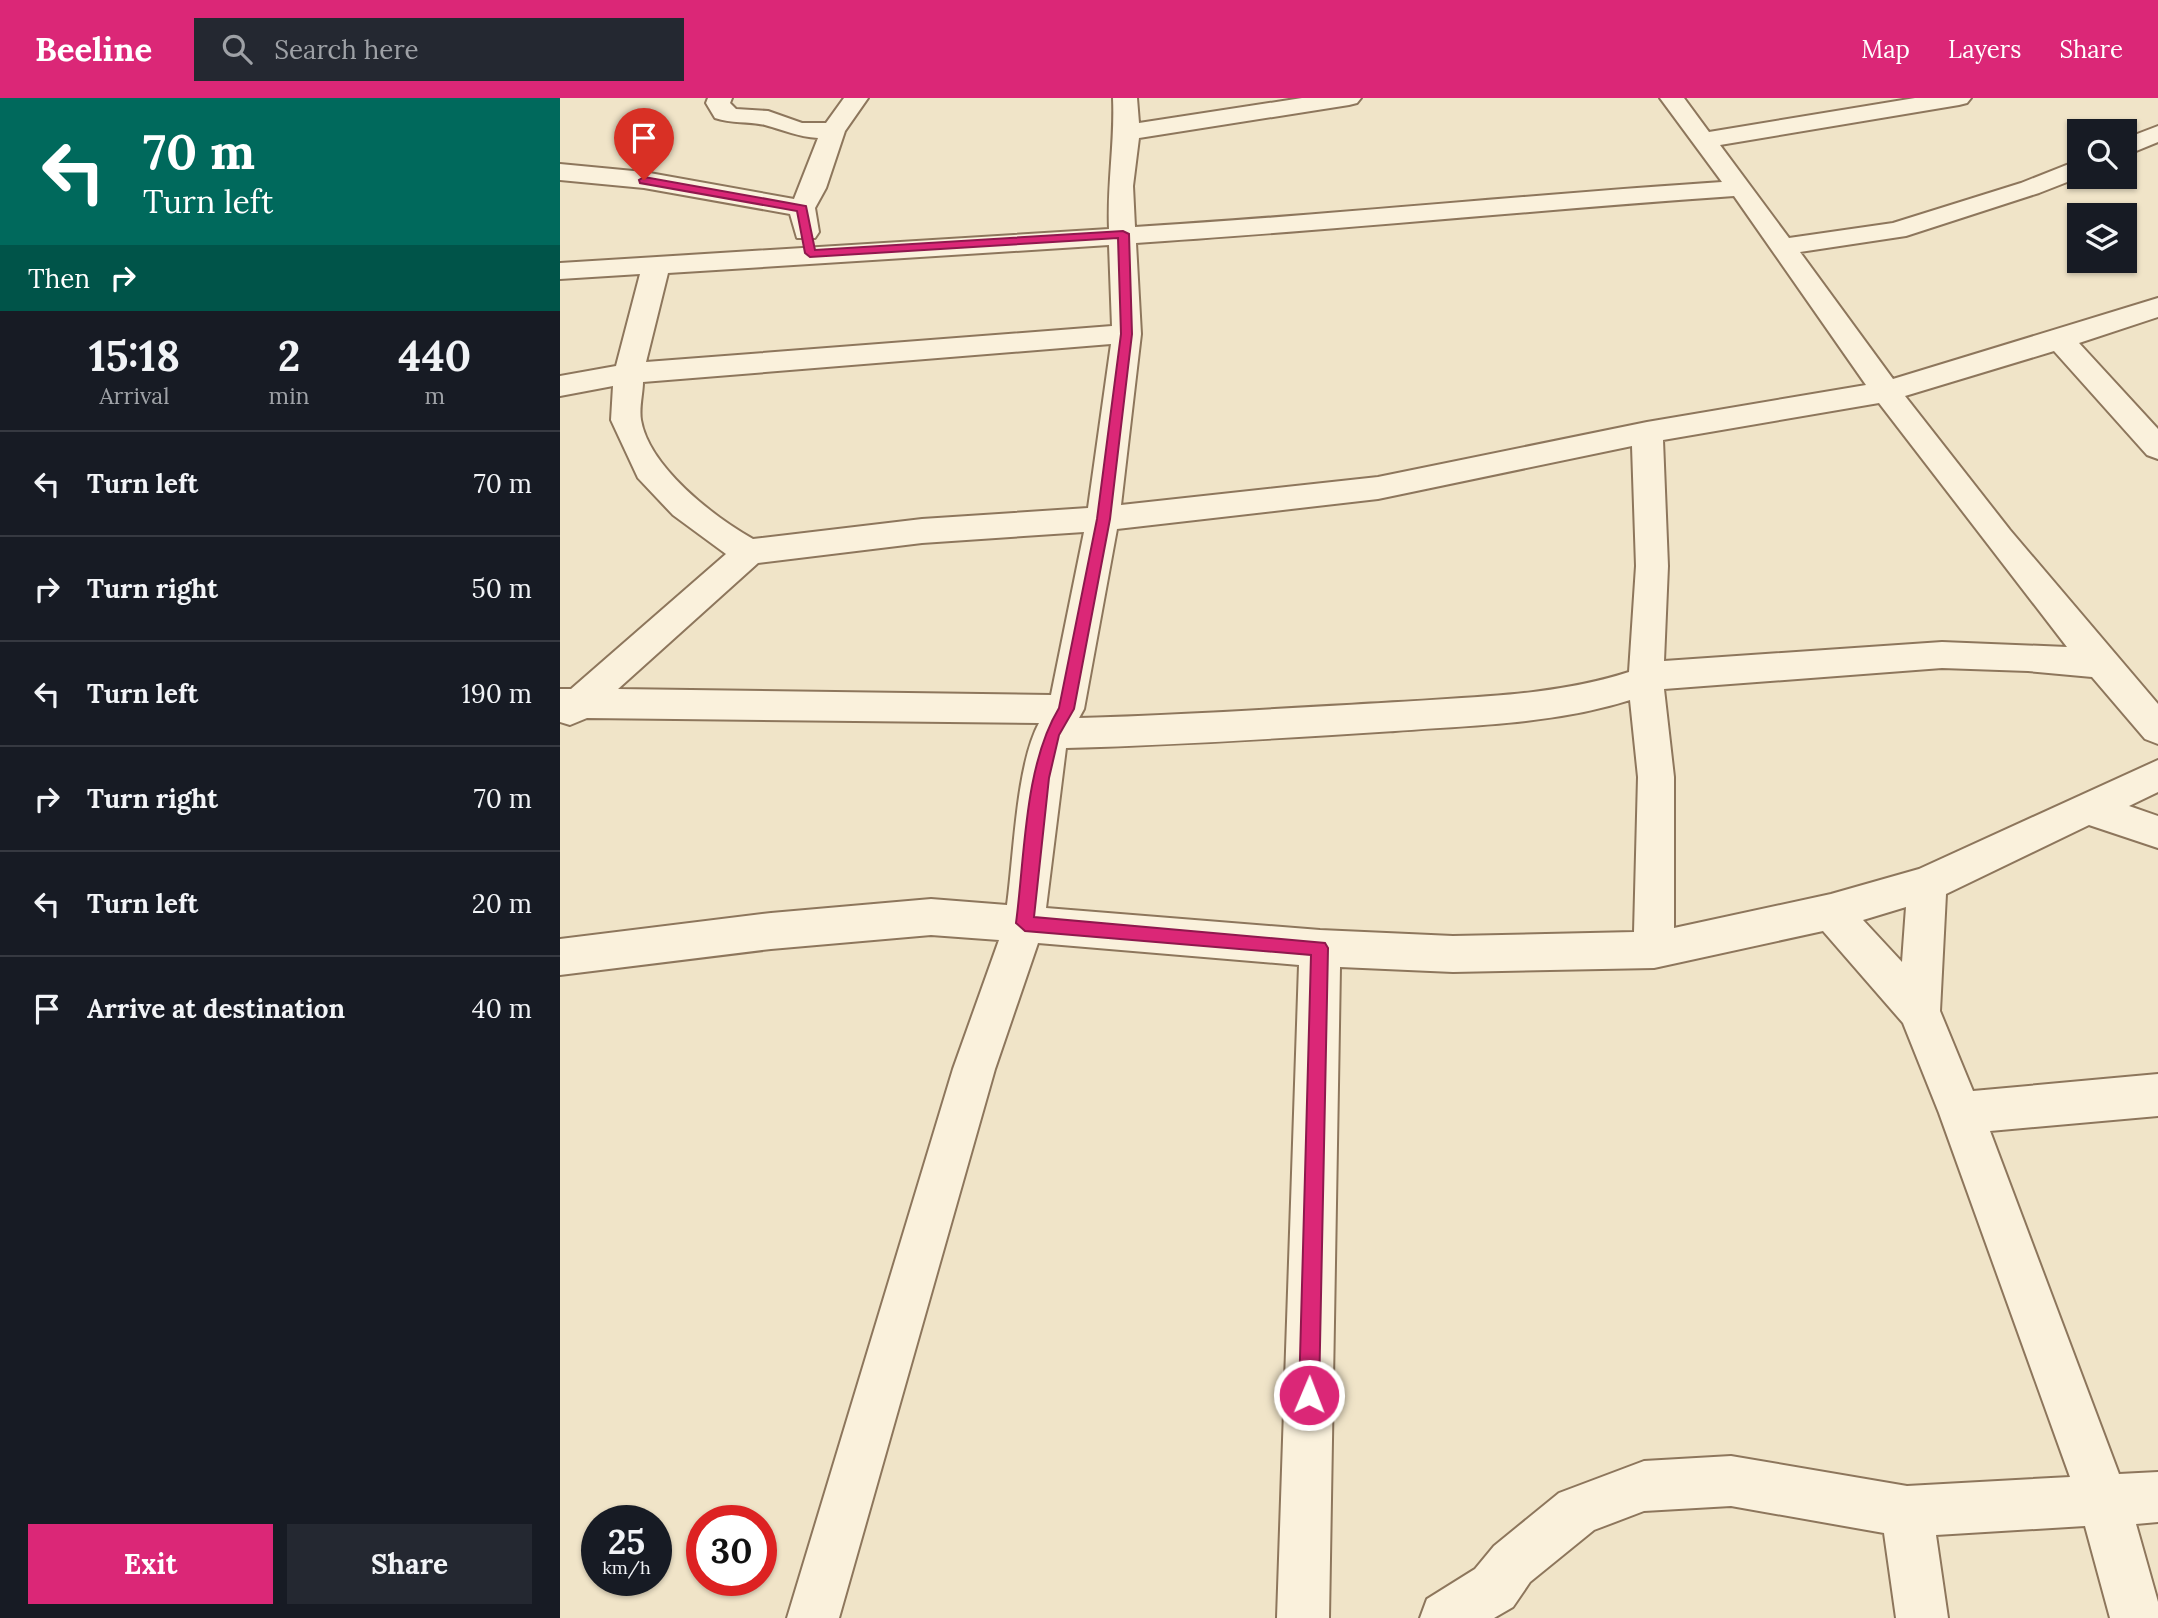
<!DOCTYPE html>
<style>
:root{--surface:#171b24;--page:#242831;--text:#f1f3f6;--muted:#9ea1a6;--line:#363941;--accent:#db2777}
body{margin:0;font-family:Lora,serif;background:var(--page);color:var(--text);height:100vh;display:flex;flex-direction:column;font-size:26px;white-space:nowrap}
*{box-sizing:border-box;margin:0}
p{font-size:23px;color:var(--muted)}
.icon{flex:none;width:38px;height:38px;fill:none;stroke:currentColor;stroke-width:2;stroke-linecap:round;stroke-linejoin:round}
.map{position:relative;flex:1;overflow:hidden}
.panel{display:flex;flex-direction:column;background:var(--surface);width:560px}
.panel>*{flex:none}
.banner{background:#00695c;color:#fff;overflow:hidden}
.tools{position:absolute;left:1507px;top:21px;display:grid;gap:14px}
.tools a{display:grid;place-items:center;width:70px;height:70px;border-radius:0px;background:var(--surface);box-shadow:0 2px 5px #0004;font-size:35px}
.speed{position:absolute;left:21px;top:1407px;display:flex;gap:14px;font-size:35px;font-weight:700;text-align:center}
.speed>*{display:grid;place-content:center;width:91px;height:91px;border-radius:50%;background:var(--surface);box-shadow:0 2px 5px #0004;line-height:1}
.speed small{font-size:18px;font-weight:400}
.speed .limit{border:10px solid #d22;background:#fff;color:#111}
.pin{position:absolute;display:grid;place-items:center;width:60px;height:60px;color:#fff;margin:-72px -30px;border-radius:50% 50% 50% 0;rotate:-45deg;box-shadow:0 0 7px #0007}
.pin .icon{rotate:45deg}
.me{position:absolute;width:77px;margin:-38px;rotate:1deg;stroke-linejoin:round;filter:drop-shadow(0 0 5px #0008)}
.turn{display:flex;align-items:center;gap:24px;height:147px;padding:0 28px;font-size:32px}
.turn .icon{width:91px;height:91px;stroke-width:2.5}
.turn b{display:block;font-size:49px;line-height:60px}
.then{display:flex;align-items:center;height:66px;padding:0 28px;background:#0003;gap:14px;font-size:26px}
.eta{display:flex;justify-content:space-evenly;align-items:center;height:119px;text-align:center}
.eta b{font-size:42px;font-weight:800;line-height:49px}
.cta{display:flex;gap:14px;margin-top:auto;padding:14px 28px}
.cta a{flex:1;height:80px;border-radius:0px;background:var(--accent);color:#fff;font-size:28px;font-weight:800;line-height:80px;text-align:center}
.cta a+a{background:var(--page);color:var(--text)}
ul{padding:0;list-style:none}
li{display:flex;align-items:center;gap:21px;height:105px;padding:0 28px;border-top:2px solid var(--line)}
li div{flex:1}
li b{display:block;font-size:26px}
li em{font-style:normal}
header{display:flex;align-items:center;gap:42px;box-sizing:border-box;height:98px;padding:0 35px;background:var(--accent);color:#fff}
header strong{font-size:33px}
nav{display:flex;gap:38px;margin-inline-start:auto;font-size:24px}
.search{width:490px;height:63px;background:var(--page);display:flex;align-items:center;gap:18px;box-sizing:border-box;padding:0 24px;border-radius:0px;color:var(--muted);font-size:26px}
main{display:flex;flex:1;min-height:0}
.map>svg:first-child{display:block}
</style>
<header>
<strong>Beeline</strong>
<div class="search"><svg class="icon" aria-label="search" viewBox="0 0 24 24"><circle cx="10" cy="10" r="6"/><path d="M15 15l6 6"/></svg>Search here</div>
<nav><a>Map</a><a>Layers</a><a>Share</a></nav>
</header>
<main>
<section class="panel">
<div class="banner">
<div class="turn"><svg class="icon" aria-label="left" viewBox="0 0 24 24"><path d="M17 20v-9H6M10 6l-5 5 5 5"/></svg><div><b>70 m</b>Turn left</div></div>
<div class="then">Then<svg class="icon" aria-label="right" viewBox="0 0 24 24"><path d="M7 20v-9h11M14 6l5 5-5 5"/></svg></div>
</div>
<div class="eta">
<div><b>15:18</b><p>Arrival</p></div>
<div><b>2</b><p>min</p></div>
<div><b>440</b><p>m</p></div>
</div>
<ul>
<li><svg class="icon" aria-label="left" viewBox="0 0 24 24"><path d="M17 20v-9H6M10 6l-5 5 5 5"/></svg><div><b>Turn left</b></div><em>70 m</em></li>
<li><svg class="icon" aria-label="right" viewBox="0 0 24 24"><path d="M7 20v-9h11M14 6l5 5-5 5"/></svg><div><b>Turn right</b></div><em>50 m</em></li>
<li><svg class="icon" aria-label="left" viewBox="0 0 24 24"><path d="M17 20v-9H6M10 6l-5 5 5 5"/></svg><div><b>Turn left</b></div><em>190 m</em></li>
<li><svg class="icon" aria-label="right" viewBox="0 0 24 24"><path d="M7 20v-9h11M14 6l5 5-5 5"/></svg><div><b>Turn right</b></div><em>70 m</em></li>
<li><svg class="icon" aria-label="left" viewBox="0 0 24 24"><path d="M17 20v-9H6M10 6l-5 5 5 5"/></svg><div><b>Turn left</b></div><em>20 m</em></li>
<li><svg class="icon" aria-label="arrive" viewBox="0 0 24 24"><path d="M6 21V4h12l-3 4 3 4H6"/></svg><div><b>Arrive at destination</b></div><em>40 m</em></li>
</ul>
<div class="cta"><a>Exit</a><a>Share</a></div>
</section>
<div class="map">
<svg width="1598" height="1520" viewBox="0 0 1598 1520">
<rect width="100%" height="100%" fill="#f0e4c8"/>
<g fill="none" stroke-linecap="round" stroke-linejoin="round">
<!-- minor casing -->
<g stroke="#8d765c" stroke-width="4">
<path id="minor" d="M148 0H172L170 5 176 11 208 13 242 25H266L284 0H308L285 33 266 90 255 110 259 134 255 140H237L230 116 84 90 0 82V66L84 74 234 101 258 40C238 39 224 32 205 27 188 23 172 26 155 20L146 5Z
M553 0H577L579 25 742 0H801L797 5 789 7 579 40 573 88 575 129C771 117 966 97 1162 84L1100 0H1124L1149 34 1355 0H1411L1407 5 1399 7 1160 47 1229 140 1333 125 1461 85 1519 62 1520 79 1479 95 1346 138 1240 154 1333 281 1598 200V219L1519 245 1598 331V361L1587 357 1494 253 1345 298 1450 432 1598 606V646L1585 641 1532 579 1468 573 1382 570 1104 591 1114 679V830L1271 796 1359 771 1598 662V694L1569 708 1598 718V750L1529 727 1386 796 1380 913 1413 993 1598 976V1018L1430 1033 1559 1376 1598 1374V1424L1576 1426 1598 1504V1520H1550L1525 1428 1376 1437 1388 1520H1336L1324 1435 1171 1408 1084 1413 1034 1432 970 1484 953 1509 934 1520H860L867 1501 915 1471 934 1448 999 1395 1084 1363 1171 1358 1347 1388 1510 1379 1379 1015 1343 925 1263 833 1094 870 893 874 780 869 769 1520H717L739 867 478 845 435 971 279 1520H227L393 971 439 842 371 837 211 851 0 877V841L211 815 371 801 447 807C454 757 456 668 479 625L27 620 10 627 0 624V591H11L166 456 113 417 78 380 51 322 53 288 0 298V278L56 268 80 176 0 181V165L549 131C547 86 555 44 553 0ZM1174 98 1306 287 1087 324 818 379 561 407 581 236 576 145C776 132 974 112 1174 98ZM549 147 552 228 86 264 108 175ZM551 246 528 410 362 421 193 441C154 419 89 369 81 322 79 310 83 295 83 284ZM1319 305 1507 549 1382 544 1104 563 1108 468 1103 342ZM1072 348 1076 468 1069 574C994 598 915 599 838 604 731 610 625 617 519 620L524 611 557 431 818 401ZM524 434 491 597 58 591 198 465 362 445ZM1070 602 1078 679 1074 834 893 838 760 832 486 810 506 650C616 647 725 640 835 633 914 627 994 626 1070 602ZM1346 809 1342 864 1303 822Z
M1598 28V44L1564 58V41Z"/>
</g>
<!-- minor -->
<use href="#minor" fill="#faf1dc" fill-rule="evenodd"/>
</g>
<!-- route -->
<path fill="#db2777" stroke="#8e194d" stroke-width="2" d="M84 79 246 108 255 152 563 133 569 136 572 236 550 421 514 611 499 637 489 680 474 819 765 845 768 850 759 1297 756 1304 749 1307 742 1304 739 1297 751 857 465 833 456 825C465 758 464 668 499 610L537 421 561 236 558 140 250 159 245 155 237 113 80 85 79 82Z"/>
</svg>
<div class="tools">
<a><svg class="icon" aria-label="search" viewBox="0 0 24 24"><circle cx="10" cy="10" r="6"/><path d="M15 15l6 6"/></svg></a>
<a><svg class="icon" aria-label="layers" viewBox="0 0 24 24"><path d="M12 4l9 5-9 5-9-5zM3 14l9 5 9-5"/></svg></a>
</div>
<div class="speed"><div>25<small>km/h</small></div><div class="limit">30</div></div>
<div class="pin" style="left:84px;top:82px;background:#d93025"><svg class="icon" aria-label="arrive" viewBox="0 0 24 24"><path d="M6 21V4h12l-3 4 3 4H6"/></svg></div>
<svg class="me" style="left:749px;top:1297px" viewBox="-20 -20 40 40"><circle r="17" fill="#db2777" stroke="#fff" stroke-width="3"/><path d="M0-11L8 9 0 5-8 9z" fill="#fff"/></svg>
</div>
</main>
